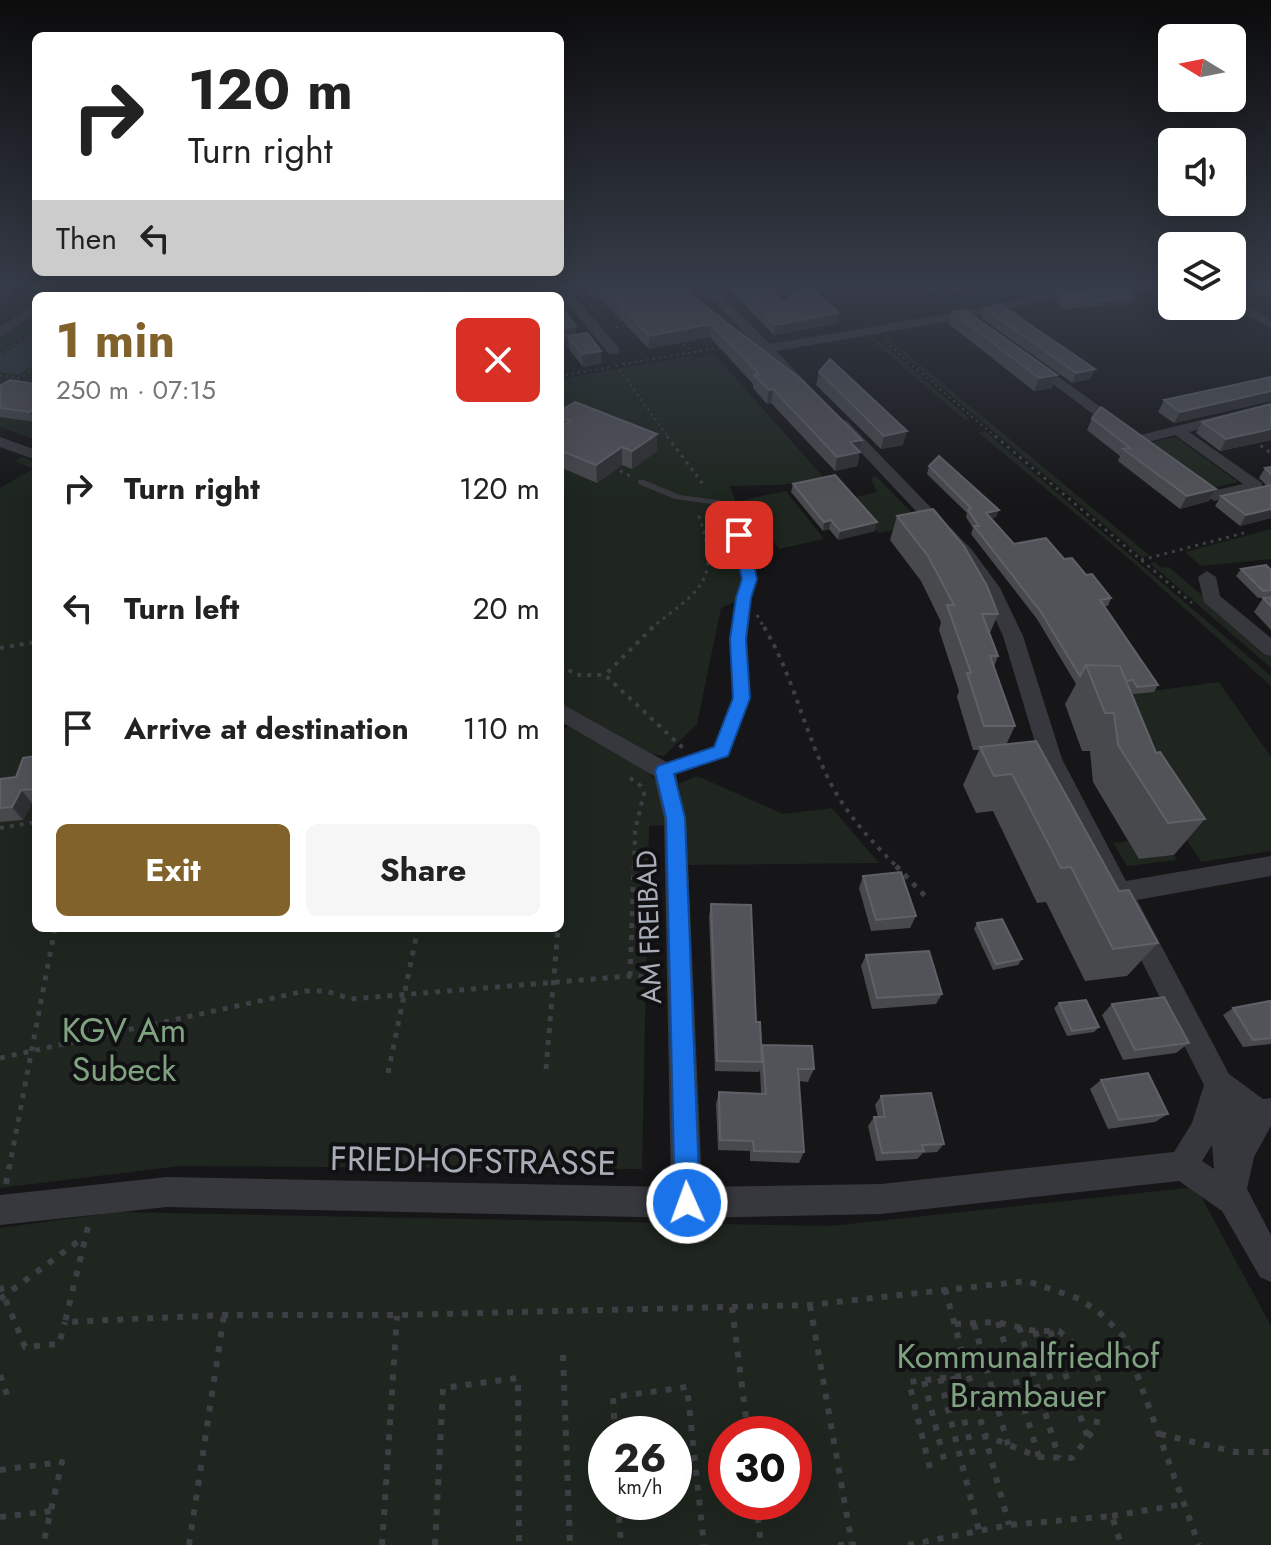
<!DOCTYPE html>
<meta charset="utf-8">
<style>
:root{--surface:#fff;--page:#f6f6f6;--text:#222;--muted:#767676;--accent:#80622a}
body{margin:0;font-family:Jost,sans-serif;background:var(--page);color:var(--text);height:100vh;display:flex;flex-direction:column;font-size:30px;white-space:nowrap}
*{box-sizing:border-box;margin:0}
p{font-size:26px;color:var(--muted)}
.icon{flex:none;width:44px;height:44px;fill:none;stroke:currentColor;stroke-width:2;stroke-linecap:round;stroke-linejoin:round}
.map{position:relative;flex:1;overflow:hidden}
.details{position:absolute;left:32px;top:292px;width:532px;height:640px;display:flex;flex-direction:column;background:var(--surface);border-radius:12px;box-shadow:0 8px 32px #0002}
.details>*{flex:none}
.hud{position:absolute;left:32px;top:32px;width:532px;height:244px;border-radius:12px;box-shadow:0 8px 32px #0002;background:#fff;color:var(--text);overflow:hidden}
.needle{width:52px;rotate:280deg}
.controls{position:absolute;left:1158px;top:24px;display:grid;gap:16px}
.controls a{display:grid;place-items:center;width:88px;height:88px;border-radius:12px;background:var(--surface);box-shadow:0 8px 32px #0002;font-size:40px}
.speed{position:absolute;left:588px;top:1416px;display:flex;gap:16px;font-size:40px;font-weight:700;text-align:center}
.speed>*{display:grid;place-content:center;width:104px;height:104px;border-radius:50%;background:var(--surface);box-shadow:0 8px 32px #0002;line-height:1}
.speed small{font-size:20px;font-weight:400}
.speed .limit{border:12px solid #d22;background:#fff;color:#111}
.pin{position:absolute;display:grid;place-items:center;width:68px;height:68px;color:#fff;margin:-34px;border-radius:16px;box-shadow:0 4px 12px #0006}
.me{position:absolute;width:88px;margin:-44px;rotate:358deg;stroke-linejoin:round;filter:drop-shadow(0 0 6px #0008)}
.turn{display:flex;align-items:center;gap:28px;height:168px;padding:0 24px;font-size:36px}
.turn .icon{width:104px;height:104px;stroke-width:2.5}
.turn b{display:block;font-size:56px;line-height:68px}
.then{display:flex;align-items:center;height:76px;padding:0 24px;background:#0003;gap:16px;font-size:30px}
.round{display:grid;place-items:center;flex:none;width:84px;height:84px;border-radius:12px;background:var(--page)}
.summary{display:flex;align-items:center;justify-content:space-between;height:136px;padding:0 24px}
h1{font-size:48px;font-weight:700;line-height:60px;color:var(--accent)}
.cta{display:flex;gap:16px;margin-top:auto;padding:16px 24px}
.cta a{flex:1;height:92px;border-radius:12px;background:var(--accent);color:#fff;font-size:32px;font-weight:700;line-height:92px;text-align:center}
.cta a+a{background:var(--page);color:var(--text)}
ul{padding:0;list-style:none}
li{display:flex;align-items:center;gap:24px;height:120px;padding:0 24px}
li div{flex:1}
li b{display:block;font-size:30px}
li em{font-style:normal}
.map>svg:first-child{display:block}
</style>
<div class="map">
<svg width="1271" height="1545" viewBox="0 0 1271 1545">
<rect width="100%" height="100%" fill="#161618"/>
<!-- green -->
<path fill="#1e261f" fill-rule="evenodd" d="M0 284 126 287 120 284H271L273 288 204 286 194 296H36V308L21 309 34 286 0 289Z
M1013 284H1026L1038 292 961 308 952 301Z
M36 313V440L0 427V337Z
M889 334 894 343 1149 555 1143 558 882 337Z
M868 337H874L882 343 970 419 965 420Z
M715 355 825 479 780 485 729 486C745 517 754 564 743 598L721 608 697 724 664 756 647 753 560 704V379L690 356 692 359Z
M985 431 1271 676V686L1127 557 978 432Z
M1175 437 1238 482 1213 488 1152 442Z
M22 457 36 462V928H560V729L564 730 570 724C592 738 643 760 656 782 663 795 664 810 666 825L649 826 642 1169 180 1166 0 1188V488L33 469 15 461Z
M876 476 923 524 878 533 848 499 877 492 871 479Z
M786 491 824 539 779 549 743 500Z
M1271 529V559L1201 566 1185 552Z
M1155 562 1161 568 1169 567 1271 655V668L1151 564Z
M1219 682 1271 757V851L1201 862 1150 782 1115 696Z
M697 776 783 814 832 808 879 863 686 865 683 808 679 784Z
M1128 841 1139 859 1174 855 1177 860 1127 866 1113 843Z
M1196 1187 1271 1326V1545H0V1228L117 1212 830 1226ZM606 1434H674V1502H606ZM726 1434H794V1502H726Z"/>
<!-- water -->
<path fill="#2c353c" d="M36 333V363L19 375 0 372V357Z"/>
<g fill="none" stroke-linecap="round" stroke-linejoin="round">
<!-- path-far4 -->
<path stroke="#3d3f44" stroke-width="2" stroke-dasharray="2 4" stroke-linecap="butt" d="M815 284 857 318
M505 288 512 296
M508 291 520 289
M616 327 623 326 615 316 622 315
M679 340 693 352
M885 342 997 438
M560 347 573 344
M0 355 36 330
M623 364 725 347
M616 365 669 438
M0 375 21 378 36 367
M560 376 611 367"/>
<!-- path-far3 -->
<path stroke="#3d3f44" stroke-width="3" stroke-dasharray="3 5" stroke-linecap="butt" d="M667 436 705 487
M995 436 1192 603
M1254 441 1271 453
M613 467 630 476
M1141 560 1244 533
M757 615 765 629
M650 629C699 590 722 583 699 516L701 511"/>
<!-- path-far2 -->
<path stroke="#3d3f44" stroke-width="4" stroke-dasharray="4 6" stroke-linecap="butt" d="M653 627 605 675 684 749
M764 627C793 675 804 731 829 780 846 814 872 842 898 868
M0 648 36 642
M560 665 577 675H605
M630 778 641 786 644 793 635 831 634 868
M0 828 36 822"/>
<!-- path-far1 -->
<path stroke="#3d3f44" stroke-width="5" stroke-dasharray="5 7" stroke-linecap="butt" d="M896 866 928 899
M630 976 634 866
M0 1058 305 991H326L351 999 630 976 658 978
M546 1069 558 928
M388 1073 418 928
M9 1169 55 928"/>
<!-- path -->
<path stroke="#3d3f44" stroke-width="6" stroke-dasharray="6 9" stroke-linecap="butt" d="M6 1184 9 1167
M88 1227 65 1322 224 1315H397L810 1305 1027 1281 1080 1299 1101 1314 1123 1336 1199 1545
M0 1286 25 1347 59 1344 65 1322
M945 1289 1009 1525
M0 1299 84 1237
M810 1305 852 1545
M732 1307 748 1434
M998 1322 1039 1457
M955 1324 997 1322 1035 1331H1059L1092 1360 1102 1390 1096 1427 1072 1458 1039 1457 984 1435
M974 1324 1008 1445
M1019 1327 1059 1458
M1035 1331 1062 1415
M1050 1331 1088 1438
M563 1355 570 1545
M0 1375 10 1403
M953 1376 974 1458
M940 1378 979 1531
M924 1381 946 1467
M615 1434 613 1397 687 1387 704 1545
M1160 1434 1235 1452H1271
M930 1468 909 1382 969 1375
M0 1470 62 1462 43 1545
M618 1502 621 1545
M756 1502 761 1545
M1112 1516 1184 1504
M0 1517 51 1511
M189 1545 224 1315
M382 1545 397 1316
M435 1545 443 1388 518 1378 519 1545
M838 1545H856
M908 1545 1009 1525 1112 1516 1121 1545"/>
<!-- lane -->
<path fill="#37383d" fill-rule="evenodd" d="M638 480H644L680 495 724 501 735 511 743 535 754 579 748 598 743 639 747 698 727 751 726 754 664 775 660 774 659 771 660 768 718 748 737 698 733 639 738 598 744 579 735 535 727 512 719 505 675 499 638 484Z"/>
<!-- street -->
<path fill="#37383d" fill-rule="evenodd" d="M38 284H50V296H38Z
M456 284H479L451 293 445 289Z
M551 284H564L619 348V354H609Z
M697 284H710L770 344 964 311 1054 291 1130 284H1172V288L1054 299 964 319 776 351 807 383 800 387 795 386Z
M1232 298 1271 319V328L1230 306Z
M36 304V314L0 337V327Z
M1031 357 1127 426V432H1117L1026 364V358Z
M1271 403V411L1189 432 1262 483V489L1214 501 1183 480V474H1195L1217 490 1243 484 1175 435 1137 445 1129 440 1132 437Z
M842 420 847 421 973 551 1000 588 1023 636 1062 759 1126 881 1271 856V876L1137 900 1229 1074 1263 1099 1271 1098V1126L1254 1157 1247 1189 1271 1235V1282L1260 1277 1222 1211 1179 1181 881 1214 687 1218 167 1207 0 1225V1195L167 1177 671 1187 664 818 654 776 560 721V703L672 765 675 771 686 818 702 1187 881 1184 1174 1152 1192 1123 1204 1085 1040 759 1003 636 982 589 961 559 837 427 835 424ZM1212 1145 1214 1169 1202 1161Z
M0 437 36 450V460L0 447Z
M1207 571 1216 577 1220 596 1271 638V656L1264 654 1204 602 1198 577Z"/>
</g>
<!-- wall -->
<path fill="#47494d" d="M369 284H420L427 296H377Z
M519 284H553V291L548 292 551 296H522L520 293Z
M567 284H683L696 299 862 440 857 466 835 471 771 403 767 404 753 388V384L710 337 649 349 601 299 595 300 583 287 571 288Z
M724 284H764L782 302 839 313 838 323 774 335Z
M917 284H984L938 296Z
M1038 284H1094L1044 290Z
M1155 284H1172V299L1162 300 1152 293Z
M1254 284H1271V296H1270Z
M1058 296 1133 304 1063 309 1055 302Z
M560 306 577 335 602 363 583 367 569 349 568 340 560 342Z
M984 308 1095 369 1090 379 1072 383 981 318Z
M952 312 1052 388 1034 391 949 324Z
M819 372 903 445 881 449 816 385Z
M1271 376V401L1174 423 1158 412 1164 400Z
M36 384V422L0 417V386Z
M1271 404V440L1220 451 1196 433 1202 422Z
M560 411 657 451 632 469 622 465 597 483 560 467Z
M1092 418 1216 489 1209 501 1180 509 1118 461 1120 456 1087 430Z
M929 466 999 510 996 517 991 519 1014 544 1064 559 1086 575 1111 598 1108 606H1104L1158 685 1154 692 1133 694 1129 688 1156 753 1205 819 1174 855 1139 859 1093 782 1090 751H1082L1065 704 1076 684 1037 619 971 534 973 528 966 517 967 513 927 474Z
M1271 467V518L1240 526 1215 506 1221 496 1267 486 1259 478 1265 468Z
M793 484 875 531 838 540 829 529 823 531 791 492Z
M897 516 998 614 990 633 998 656 994 667 1015 726 1006 745 1158 943 1127 976 1085 981 1046 902 1037 903 993 811 976 813 963 785 979 750H973L957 697 959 691 939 630 941 622 921 581 890 540Z
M1241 569 1271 570V596L1258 598 1236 576Z
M1271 597V630L1254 612 1263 598Z
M36 756V803H32L23 820 0 822V779L16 777Z
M863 876 916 916 910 928 871 931 859 888Z
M711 904 756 1022 761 1049 762 1045 814 1069 808 1082 799 1081 804 1152 799 1163 750 1161V1151L718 1150 716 1104 719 1092 761 1093 760 1070 759 1072 715 1071 709 916Z
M977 923 1022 959 1018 965 993 970 974 929Z
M866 955 942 994 936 1004 872 1009 861 966Z
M1059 1003 1099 1027 1094 1032 1067 1036 1054 1008Z
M1112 1004 1189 1043 1176 1053 1123 1060 1102 1015Z
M1271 1004V1044L1243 1047 1223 1015 1233 1008Z
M1101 1080 1168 1114 1155 1122 1108 1129 1090 1089Z
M881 1096 944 1144 937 1152 923 1153 917 1159 876 1161 868 1126 874 1117H878L875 1105Z"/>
<!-- shaded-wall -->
<path fill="#2f3033" d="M539 284H553V291L540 293Z
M941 284H984L938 296Z
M1046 284H1094L1044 290Z
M601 286V299L595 300 594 288Z
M1135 298 1133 304 1100 307 1103 301Z
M839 313 838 323 774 335 775 325Z
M711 324 710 337 649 349V336Z
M576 326 577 339 568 336V340L560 342V329Z
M601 351 602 363 583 367 582 354Z
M1095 369 1090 379 1072 383 1076 373Z
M1057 375 1052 388 1034 391 1039 378Z
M773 389 771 403 767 404 769 390Z
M1271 391V401L1174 423 1180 412Z
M36 407V422L30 412Z
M1271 429V440L1220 451 1226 439Z
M907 431 903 445 881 449 884 436Z
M657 434V451L632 469V451Z
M862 440 857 466 835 471 837 457 850 442Z
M622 447V465L597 483 596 465Z
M1216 489 1209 501 1180 509 1187 496Z
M1271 509V518L1240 526 1246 515Z
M999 510 996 517 984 520 986 513Z
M831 520 829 529 823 531 824 522Z
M877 522 875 531 838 540 840 531Z
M21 790 32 803 23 820 12 807Z"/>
<!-- building -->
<path fill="#525359" stroke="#5f6168" stroke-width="2" d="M372 284H420L427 296H380Z
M521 284H542L551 296H530Z
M591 284H683L696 299 802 380 862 440 850 442 860 452 837 457 773 389 769 390 754 375 759 374 711 324 649 336 601 286 594 288Z
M734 284H764L782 302 808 285 839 313 775 325Z
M1120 290 1135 298 1065 303 1058 296Z
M1001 305 1095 369 1076 373 984 308Z
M560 306 576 326 560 329Z
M965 310 1057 375 1039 378 952 312Z
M587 333 601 351 582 354 568 336Z
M830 359 907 431 884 436 819 372Z
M1271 377V391L1180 412 1164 400Z
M10 380 36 384V407L30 412 0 408V386Z
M575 402 657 434 632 451 622 447 596 465 560 450V428L570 421 560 417V411Z
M1271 404V429L1226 439 1202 422Z
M1101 407 1216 489 1187 496 1123 449 1130 448 1092 418Z
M939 456 999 510 986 513 1014 544 1046 538 1064 559 1072 558 1086 575 1092 574 1111 598 1100 600 1158 685 1137 687 1133 680 1126 681 1120 666 1086 665 1080 676 1041 612 974 526H979L968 510 971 508 929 466Z
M1271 467V474L1265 468Z
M835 475 877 522 840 531 831 520 824 522 793 484Z
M1271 485V509L1246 515 1221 496Z
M933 509 964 546 987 586 998 614H982L998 656H990L1015 726H984L967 673H971L947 605H954L928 556 897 516Z
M1266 565 1271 570V590L1263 591 1241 569Z
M1271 597V606L1263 598Z
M1086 665 1120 666 1156 753 1160 752 1205 819 1168 823 1118 745 1114 713H1105Z
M1036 741 1119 891 1129 890 1158 943 1113 949 1071 867 1061 868 1012 774 994 776 980 747Z
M36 756V789L21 790 12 807 0 808V779L16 777 23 758Z
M901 872 916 916 876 920 863 876Z
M711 904 751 905 756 1022H760L762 1062 717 1061Z
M1002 919 1022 959 996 964 977 923Z
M929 951 942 994 877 998 866 955Z
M1164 997 1189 1043 1135 1050 1112 1004Z
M1086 1000 1099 1027 1072 1031 1059 1003Z
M1270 1001 1271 1004V1038L1253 1040 1233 1008Z
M762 1045 812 1046 814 1069H798L804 1152 754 1151 753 1141 720 1140 719 1092 766 1094Z
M1148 1073 1168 1114 1119 1120 1101 1080Z
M931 1093 944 1144 922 1145 924 1151 882 1153 874 1117H885L881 1096Z"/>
<!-- sky -->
<linearGradient id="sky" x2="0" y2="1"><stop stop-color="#0c0c0d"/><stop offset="0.57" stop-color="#363c48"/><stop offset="1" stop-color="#363c48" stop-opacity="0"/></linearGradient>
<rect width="1271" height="501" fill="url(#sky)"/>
<!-- route -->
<path fill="#1a73e8" stroke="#114b97" stroke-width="2" d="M739 531 747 535 757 579 751 598 746 639 750 698 728 756 674 774 685 818 700 1203 696 1212 687 1216 678 1212 675 1203 666 818 655 771 658 766 714 747 733 698 730 639 736 598 742 579 732 535Z"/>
<g text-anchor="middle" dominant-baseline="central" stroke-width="8" stroke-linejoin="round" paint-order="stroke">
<!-- street labels -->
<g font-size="28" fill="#a8adb8" stroke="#111113">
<text transform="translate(649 927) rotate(-92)">AM FREIBAD</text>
</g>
<!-- near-park labels -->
<g font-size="34" fill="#7fa381" stroke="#111113">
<text x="124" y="1030">KGV Am<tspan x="124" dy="39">Subeck</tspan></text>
<text x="1028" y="1356">Kommunalfriedhof<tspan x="1028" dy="39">Brambauer</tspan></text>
</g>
<!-- near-street labels -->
<g font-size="34" fill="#a8adb8" stroke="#111113">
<text transform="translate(473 1161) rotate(1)">FRIEDHOFSTRASSE</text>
</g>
</g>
</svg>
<div class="controls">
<a><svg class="needle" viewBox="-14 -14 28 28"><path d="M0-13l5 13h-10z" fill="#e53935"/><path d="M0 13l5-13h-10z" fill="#767676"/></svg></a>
<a><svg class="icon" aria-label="sound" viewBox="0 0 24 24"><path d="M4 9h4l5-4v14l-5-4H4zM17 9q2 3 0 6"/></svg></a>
<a><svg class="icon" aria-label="layers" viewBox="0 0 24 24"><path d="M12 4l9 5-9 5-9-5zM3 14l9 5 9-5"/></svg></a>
</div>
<div class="speed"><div>26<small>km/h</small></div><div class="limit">30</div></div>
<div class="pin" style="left:739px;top:535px;background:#d93025"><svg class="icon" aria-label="arrive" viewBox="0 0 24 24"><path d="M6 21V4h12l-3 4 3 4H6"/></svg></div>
<svg class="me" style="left:687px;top:1203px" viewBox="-20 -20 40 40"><circle r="17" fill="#1a73e8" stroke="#fff" stroke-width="3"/><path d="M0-11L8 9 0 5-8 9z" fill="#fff"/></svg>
<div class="hud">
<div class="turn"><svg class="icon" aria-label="right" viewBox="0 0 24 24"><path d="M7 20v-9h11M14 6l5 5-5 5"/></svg><div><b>120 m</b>Turn right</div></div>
<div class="then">Then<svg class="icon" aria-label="left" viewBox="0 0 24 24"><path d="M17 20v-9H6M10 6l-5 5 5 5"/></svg></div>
</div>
<section class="details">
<div class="summary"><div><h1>1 min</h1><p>250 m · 07:15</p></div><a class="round" style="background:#d93025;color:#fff"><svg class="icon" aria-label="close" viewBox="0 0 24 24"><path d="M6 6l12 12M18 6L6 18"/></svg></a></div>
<ul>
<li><svg class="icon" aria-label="right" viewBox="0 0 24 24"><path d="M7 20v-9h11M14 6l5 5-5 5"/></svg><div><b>Turn right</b></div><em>120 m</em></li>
<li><svg class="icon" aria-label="left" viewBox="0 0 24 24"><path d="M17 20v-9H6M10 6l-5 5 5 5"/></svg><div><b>Turn left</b></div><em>20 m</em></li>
<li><svg class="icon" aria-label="arrive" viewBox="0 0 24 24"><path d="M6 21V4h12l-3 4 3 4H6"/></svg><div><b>Arrive at destination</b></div><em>110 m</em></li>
</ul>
<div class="cta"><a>Exit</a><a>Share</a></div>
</section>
</div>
